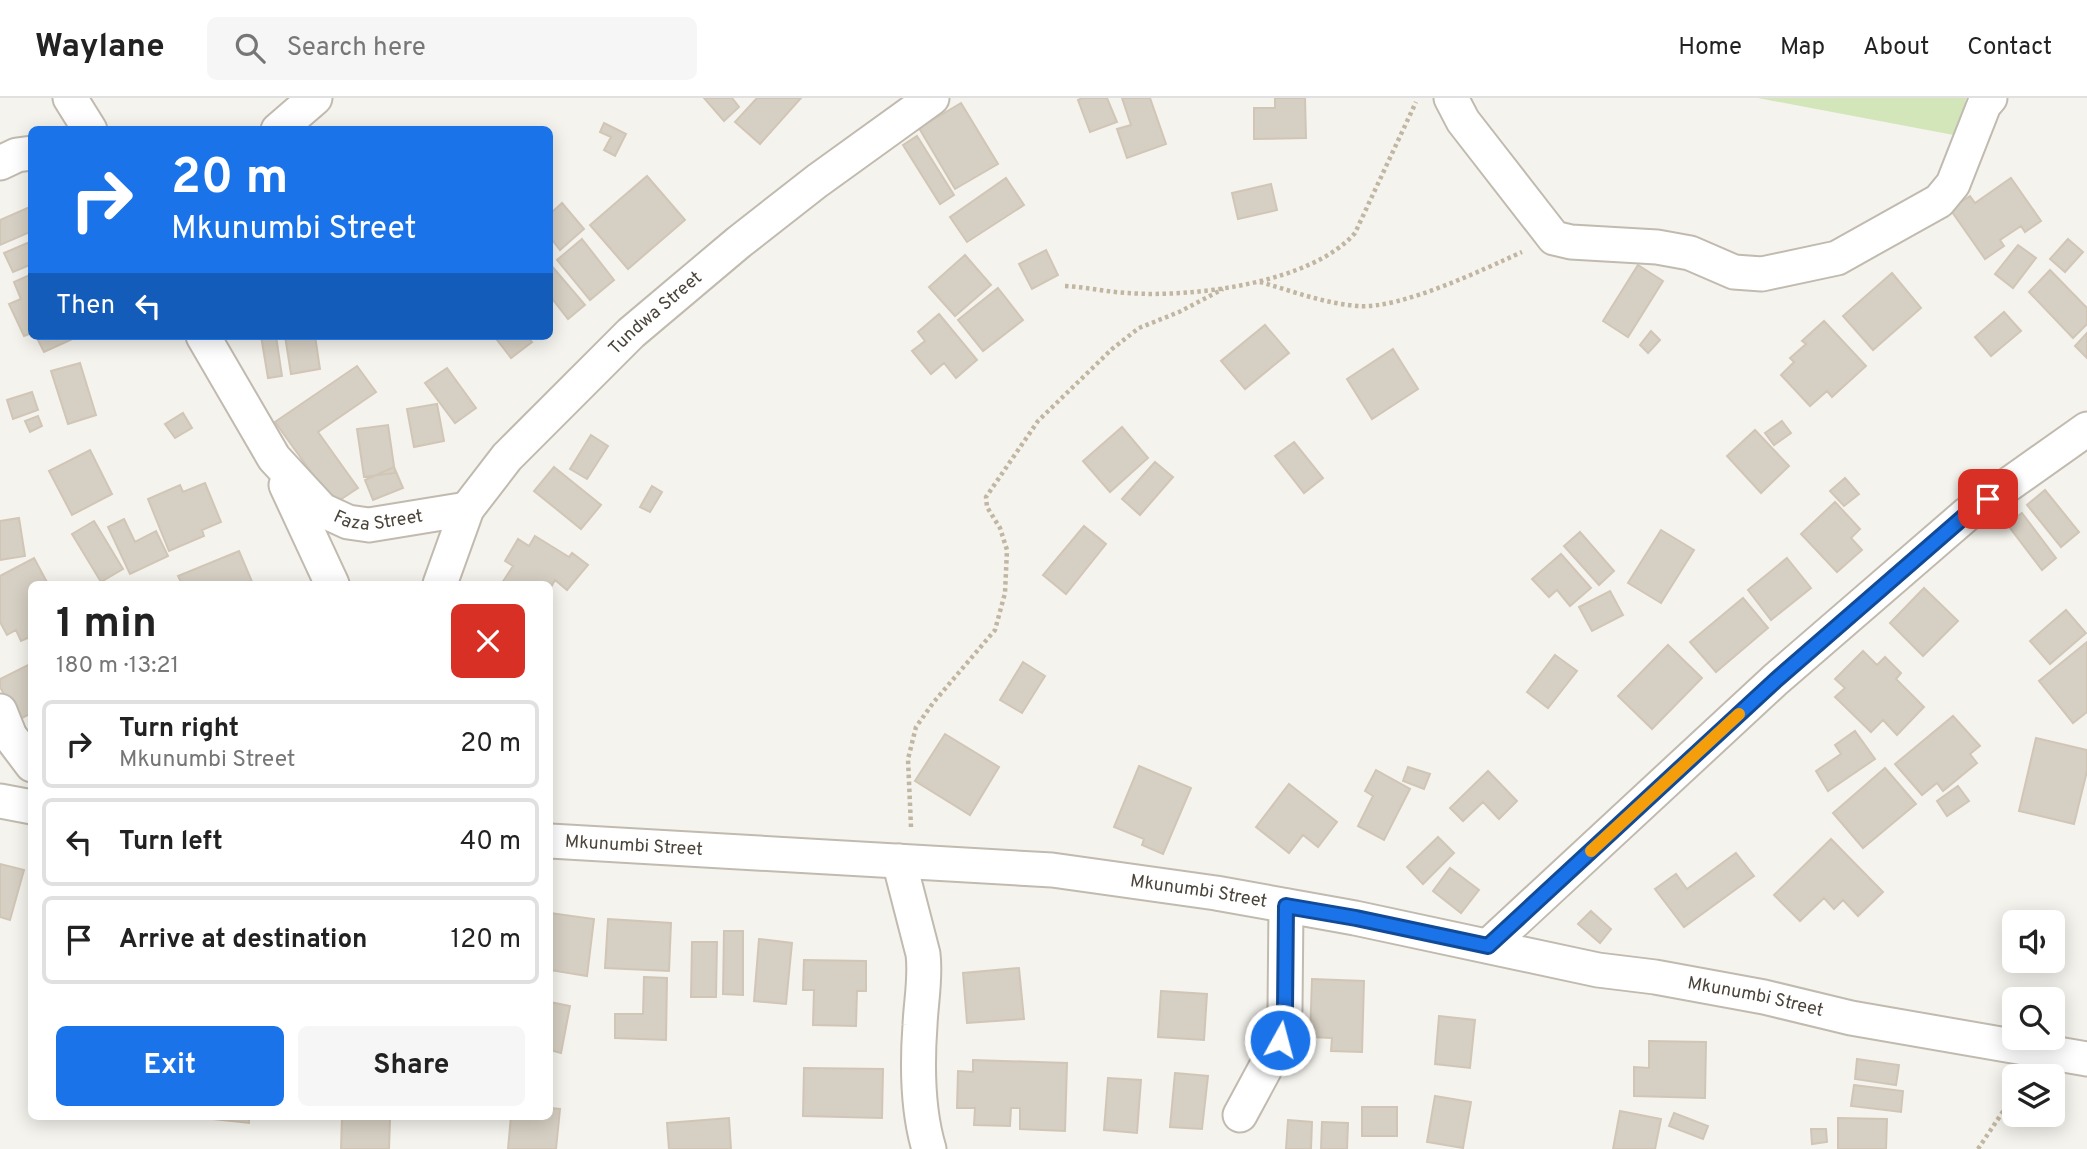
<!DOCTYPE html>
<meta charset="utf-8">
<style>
:root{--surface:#fff;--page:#f6f6f6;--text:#222;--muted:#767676;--line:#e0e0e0;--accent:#1a73e8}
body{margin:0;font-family:Overpass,sans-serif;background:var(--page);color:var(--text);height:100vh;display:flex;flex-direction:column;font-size:26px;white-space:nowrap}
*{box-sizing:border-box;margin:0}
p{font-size:23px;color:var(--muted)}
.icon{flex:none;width:38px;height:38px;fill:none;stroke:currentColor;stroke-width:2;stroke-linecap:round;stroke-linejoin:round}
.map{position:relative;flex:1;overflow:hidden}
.drawer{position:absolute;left:28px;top:483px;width:525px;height:539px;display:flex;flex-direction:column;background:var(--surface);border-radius:10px;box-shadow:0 4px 18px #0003}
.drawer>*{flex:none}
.guide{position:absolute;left:28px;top:28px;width:525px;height:214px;border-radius:10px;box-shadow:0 4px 18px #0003;background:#1a73e8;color:#fff;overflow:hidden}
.controls{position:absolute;left:2002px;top:812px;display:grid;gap:14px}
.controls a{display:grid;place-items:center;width:63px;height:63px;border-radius:10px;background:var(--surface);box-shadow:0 4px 18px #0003;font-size:35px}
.pin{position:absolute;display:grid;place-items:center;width:60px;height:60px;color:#fff;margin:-30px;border-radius:14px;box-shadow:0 4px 10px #0006}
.me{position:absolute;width:77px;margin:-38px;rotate:7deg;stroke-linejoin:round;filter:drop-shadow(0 0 5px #0008)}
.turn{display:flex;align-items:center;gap:24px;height:147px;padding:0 28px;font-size:32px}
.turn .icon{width:91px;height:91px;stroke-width:2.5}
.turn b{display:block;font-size:49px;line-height:60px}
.then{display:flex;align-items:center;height:66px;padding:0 28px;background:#0003;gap:14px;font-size:26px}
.round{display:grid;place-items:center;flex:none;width:74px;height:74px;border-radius:10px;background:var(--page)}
.overview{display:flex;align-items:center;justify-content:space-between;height:119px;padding:0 28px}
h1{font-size:42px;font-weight:700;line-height:52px}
.primary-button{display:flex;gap:14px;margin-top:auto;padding:14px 28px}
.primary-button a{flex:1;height:80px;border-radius:10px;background:var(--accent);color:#fff;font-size:28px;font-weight:700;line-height:80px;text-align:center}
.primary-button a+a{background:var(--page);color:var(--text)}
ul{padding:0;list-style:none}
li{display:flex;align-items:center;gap:21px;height:88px;margin:0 14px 10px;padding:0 14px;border:4px solid var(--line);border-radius:10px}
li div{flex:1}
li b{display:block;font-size:26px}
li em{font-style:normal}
header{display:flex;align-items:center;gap:42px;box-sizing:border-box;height:98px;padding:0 35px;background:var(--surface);border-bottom:2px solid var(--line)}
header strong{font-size:33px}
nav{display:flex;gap:38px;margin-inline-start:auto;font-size:24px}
.search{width:490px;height:63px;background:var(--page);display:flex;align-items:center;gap:18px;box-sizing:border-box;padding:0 24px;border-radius:10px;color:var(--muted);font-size:26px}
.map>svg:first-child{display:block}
</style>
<header>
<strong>Waylane</strong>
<div class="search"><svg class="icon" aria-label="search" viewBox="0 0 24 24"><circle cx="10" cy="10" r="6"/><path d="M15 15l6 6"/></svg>Search here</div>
<nav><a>Home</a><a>Map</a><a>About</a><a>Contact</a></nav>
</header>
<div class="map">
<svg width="2087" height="1051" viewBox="0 0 2087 1051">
<rect width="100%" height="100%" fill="#f5f3ed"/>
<!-- green -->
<path fill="#d2e6b9" d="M1758 0H1966L1959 38Z"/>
<!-- building -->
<path fill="#d6cfc3" stroke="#d1c6b6" stroke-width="2" d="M704 0H732L739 9 724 23Z
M757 0H801L760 46 735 24Z
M1082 0H1107L1117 24 1090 34 1078 2Z
M1122 0H1150L1166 46 1127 60 1117 31 1131 27Z
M1275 0H1305L1306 40 1254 41V10H1275Z
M961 5 998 66 955 91 919 30Z
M604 25 626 36 615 58 604 52 611 39 600 34Z
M917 38 954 97 940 106 903 47Z
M647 78 685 122 628 171 590 127Z
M1006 80 1024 107 967 144 950 119Z
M2011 80 2041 123 2025 134 2021 128 2000 142 2004 148 1985 161 1950 111 1970 98 1975 105Z
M1271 86 1277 112 1238 121 1232 95Z
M562 105 584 131 560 152 550 139V116Z
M32 108V133L0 147V122Z
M582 141 614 182 590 202 557 162Z
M2068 141 2083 154 2065 174 2050 161Z
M32 143V166L13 174 4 155Z
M2018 147 2036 160 2013 190 1995 176Z
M1046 152 1058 177 1032 191 1019 166Z
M965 157 991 187 955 218 929 189Z
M550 166 585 207 568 221 550 198Z
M1638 167 1663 183 1628 239 1603 223Z
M2050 172 2087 210V226L2073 240 2029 194Z
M1892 175 1921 210 1873 252 1843 218Z
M32 176V235L24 238 9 206 21 201 14 184Z
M998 190 1023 222 983 253 958 222Z
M2004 214 2021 233 1991 258 1975 239Z
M939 216 977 262 956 280 944 265 931 276 912 253 925 243 918 234Z
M1824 223 1866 268 1832 299 1827 293 1810 308 1781 277 1794 264 1790 260 1806 246 1802 243Z
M1265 227 1289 255 1245 291 1221 263Z
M1651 233 1660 242 1648 255 1640 247Z
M2087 235V260L2075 248Z
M36 238H79L44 254Z
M261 238H276L282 278 268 280Z
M285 238H315L320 271 291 276Z
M494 238H527L532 244 511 260Z
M1393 251 1418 291 1372 321 1347 281Z
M80 265 96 317 68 326 51 273Z
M357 268 376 294 318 334 358 390 334 406 275 324Z
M447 270 476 310 455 325 425 285Z
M32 294 38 312 13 321 7 302Z
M437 306 444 343 414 349 407 311Z
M183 315 192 330 175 340 165 326Z
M38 318 42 328 30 334 25 323Z
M1782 323 1791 335 1774 347 1765 335Z
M388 327 395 375 364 379 357 331Z
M1122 329 1148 360 1110 394 1083 363Z
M1755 332 1789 368 1761 395 1727 358Z
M591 337 608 348 587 381 570 371Z
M1294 344 1323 380 1304 395 1275 358Z
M90 352 112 396 72 417 49 373Z
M1155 364 1173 379 1140 417 1122 401Z
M394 369 403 390 373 402 365 382Z
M554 369 601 407 581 431 534 393Z
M1845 380 1859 396 1844 408 1830 393Z
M205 385 221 424 202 432 204 438 169 453 148 401 180 387 183 394Z
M652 388 662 394 650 414 640 409Z
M2045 392 2079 434 2061 449 2027 407Z
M1835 404 1860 431 1851 440 1862 452 1837 474 1801 436Z
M2022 415 2056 460 2042 472 2007 426Z
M19 420 25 458 0 462V423Z
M124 421 135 444 156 433 168 458 130 476 108 429Z
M94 423 123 471 101 484 72 436Z
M1084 428 1106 446 1066 496 1043 477Z
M1661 432 1694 452 1661 505 1628 485Z
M1580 434 1614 473 1599 487 1564 448Z
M535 438 569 459 572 455 588 467 567 492 555 482 550 491V486L502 485 513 468 505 463 518 441 529 448Z
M239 453 253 486H182L178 478Z
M1561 456 1591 490 1570 508 1557 492 1549 499 1532 481Z
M34 460 48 486H32V538L21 543 16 532 7 537 0 524V478Z
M1787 460 1811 490 1771 522 1748 492Z
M1924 490 1958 523 1923 558 1890 525Z
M1610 493 1623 517 1592 533 1579 509Z
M1743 500 1768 530 1716 574 1690 544Z
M2066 512 2086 535 2050 566 2030 543Z
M2087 544V614L2073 625 2039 583Z
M1668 547 1702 580 1652 631 1618 598Z
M1863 553 1877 567 1885 559 1901 575 1896 581 1924 609 1897 637 1883 622 1871 634 1835 599 1845 590 1835 581Z
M1555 557 1577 573 1548 610 1527 594Z
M1023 564 1045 578 1022 615 1000 602Z
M32 565V615L18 622 0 589V581Z
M1953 618 1980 648 1970 656 1977 665 1943 693 1937 685 1922 697 1895 666Z
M1855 633 1875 661 1828 693 1816 673 1841 656 1835 647Z
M945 636 999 669 970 717 915 683Z
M2036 640 2087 652V673L2074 726 2019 713Z
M1139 668 1191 690 1163 756 1142 747 1144 741 1114 729Z
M1408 669 1430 676 1424 691 1403 683Z
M1885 670 1916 706 1863 750 1833 715Z
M1376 672 1410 691 1384 742 1358 728 1373 698 1365 693Z
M1488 673 1517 703 1499 721 1483 704 1463 723 1450 710Z
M1289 686 1337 724 1318 749 1303 737 1289 755 1256 729Z
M1958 688 1969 703 1947 718 1937 703Z
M1438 739 1454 755 1423 786 1407 769Z
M1831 741 1883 794 1858 818 1843 802 1834 811 1824 800 1800 823 1774 797Z
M1736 755 1754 778 1684 829 1655 791 1676 776 1687 791Z
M0 766 24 772 10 822 0 819Z
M1450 770 1479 792 1461 815 1433 793Z
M1591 813 1611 831 1600 845 1578 826Z
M550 815 594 821 587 878 550 872Z
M608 821 671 825 669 873 605 870Z
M724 833H743V897L723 896Z
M759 841 792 845 786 906 754 903Z
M692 844H717L716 899H691Z
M804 862 866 863V893H857L856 928 813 927 814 892H803Z
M1019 870 1024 921 967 925 963 875Z
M644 879 667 880 666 942 615 940V916H643Z
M1312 881 1364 883 1362 954 1331 953 1332 940 1310 939Z
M1161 893 1207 896 1204 942 1158 939Z
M550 904 570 908 561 955 550 952Z
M1439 918 1475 922 1470 970 1435 966Z
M1649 943 1706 944 1705 1000 1634 998V969L1649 970Z
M1857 961 1899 967 1896 987 1855 981Z
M973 962 1067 965 1065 1033 1020 1031V1010H1011L1010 1028 974 1027 975 1010H957L958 973 973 974Z
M804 970 883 971 882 1020 803 1018Z
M1175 975 1208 978 1202 1031 1170 1029Z
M1108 980 1141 982 1137 1035 1104 1032Z
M1854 987 1903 993 1901 1014 1851 1008Z
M1435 998 1471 1004 1463 1050 1427 1044Z
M1362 1009H1397V1038H1362Z
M550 1010 560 1011 556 1051H508L511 1018H550Z
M1620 1013 1661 1021 1655 1051H1613Z
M1674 1015 1708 1028 1703 1041 1669 1028Z
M185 1018H249V1025Z
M342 1019 390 1021 389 1051H341Z
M729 1020 731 1051H669L667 1025Z
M1838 1020 1887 1021 1886 1051H1838Z
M1288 1022 1312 1024 1311 1051H1286Z
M1322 1024 1348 1025 1347 1051H1321Z
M1811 1031H1826L1827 1044 1812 1046Z"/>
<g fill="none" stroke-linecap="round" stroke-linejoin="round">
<!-- street casing -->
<g stroke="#c1baaf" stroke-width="37">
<g id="street">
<path d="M70 0 90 32"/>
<path d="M1451 0 1463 23 1554 140 1571 144 1657 149 1690 155 1734 174 1762 176 1837 160 1939 103 1953 86 1984 7 1990 0"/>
<path d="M278 32 315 0"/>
<path d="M0 65 17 57 32 55"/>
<path id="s1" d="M203 238 274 360 322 412 348 424 369 427 467 411"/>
<path d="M286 387 332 486"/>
<path id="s2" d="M440 486 467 411 507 359 631 235 739 144 817 83 932 0"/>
<path d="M0 613 10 638 32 667"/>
<path d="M0 703 32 709"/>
<path id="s3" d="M550 743 1052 772 1216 795 1355 820 1598 872 1655 879 1764 899 1851 920 2087 961"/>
<path d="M899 763 923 856C926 880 921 903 920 927 917 968 917 1011 929 1051"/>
<path d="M1488 848 1775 582 1967 416 2087 331"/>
<path d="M1240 1017 1281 941 1285 911 1286 808"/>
</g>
</g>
<!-- path -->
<path stroke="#c1b6a1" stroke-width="4.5" stroke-dasharray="3.5 3.5" stroke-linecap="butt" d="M1260 184C1292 193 1326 206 1359 208 1401 211 1482 172 1522 154
M1065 188C1086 189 1107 194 1128 195 1192 200 1312 185 1355 135L1416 4
M911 729 908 661 916 629 933 605 995 532 1005 495 1007 452 1000 430 987 409 986 399 1038 323 1112 251 1139 230 1179 214 1223 191
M1978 1051 2014 997"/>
<!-- street -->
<use href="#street" stroke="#fff" stroke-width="33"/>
</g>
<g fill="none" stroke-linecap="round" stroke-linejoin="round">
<!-- route casing -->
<g stroke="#114b97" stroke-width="18">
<path id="route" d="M1280 942 1285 911 1286 808 1356 820 1488 848 1776 582 1967 416 1988 401"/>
</g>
<!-- route -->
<use href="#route" stroke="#1a73e8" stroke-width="12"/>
<!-- slow -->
<path stroke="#f59e0b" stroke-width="12" d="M1591 753 1739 616"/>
</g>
<g text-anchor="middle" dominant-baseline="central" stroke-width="6" stroke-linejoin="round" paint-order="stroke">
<!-- street labels -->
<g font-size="18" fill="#4a443a" stroke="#fff">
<text stroke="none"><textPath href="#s2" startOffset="352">Tundwa Street</textPath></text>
<text stroke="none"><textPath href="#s1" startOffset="271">Faza Street</textPath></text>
<text stroke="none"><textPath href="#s3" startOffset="84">Mkunumbi Street</textPath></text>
<text stroke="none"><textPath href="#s3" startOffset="651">Mkunumbi Street</textPath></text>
<text stroke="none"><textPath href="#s3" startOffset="1218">Mkunumbi Street</textPath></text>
</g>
</g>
</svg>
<div class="controls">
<a><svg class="icon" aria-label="sound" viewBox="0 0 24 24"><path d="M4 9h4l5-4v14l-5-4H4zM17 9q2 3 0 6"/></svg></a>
<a><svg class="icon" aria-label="search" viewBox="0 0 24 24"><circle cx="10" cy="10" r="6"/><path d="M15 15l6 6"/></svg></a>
<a><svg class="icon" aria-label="layers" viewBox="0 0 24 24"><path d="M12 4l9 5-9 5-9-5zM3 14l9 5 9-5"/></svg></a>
</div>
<div class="pin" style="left:1988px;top:401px;background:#d93025"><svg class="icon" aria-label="arrive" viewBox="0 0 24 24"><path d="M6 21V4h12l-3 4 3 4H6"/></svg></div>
<svg class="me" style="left:1280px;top:942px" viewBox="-20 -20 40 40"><circle r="17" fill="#1a73e8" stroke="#fff" stroke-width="3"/><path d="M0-11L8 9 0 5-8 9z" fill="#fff"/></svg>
<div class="guide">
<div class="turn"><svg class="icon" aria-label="right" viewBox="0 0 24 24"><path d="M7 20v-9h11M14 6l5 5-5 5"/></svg><div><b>20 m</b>Mkunumbi Street</div></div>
<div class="then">Then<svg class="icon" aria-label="left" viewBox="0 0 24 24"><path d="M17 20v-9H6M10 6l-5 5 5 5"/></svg></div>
</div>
<section class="drawer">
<div class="overview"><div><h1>1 min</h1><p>180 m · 13:21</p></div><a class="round" style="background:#d93025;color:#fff"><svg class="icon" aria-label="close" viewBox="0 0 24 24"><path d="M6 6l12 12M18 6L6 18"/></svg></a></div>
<ul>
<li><svg class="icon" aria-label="right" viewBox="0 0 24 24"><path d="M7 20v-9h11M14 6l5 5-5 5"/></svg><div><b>Turn right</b><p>Mkunumbi Street</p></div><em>20 m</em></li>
<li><svg class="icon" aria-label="left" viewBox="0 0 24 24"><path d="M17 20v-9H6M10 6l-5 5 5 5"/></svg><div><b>Turn left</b></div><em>40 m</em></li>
<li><svg class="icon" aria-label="arrive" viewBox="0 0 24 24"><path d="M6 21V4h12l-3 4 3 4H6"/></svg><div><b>Arrive at destination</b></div><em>120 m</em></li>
</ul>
<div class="primary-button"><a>Exit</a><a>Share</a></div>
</section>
</div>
